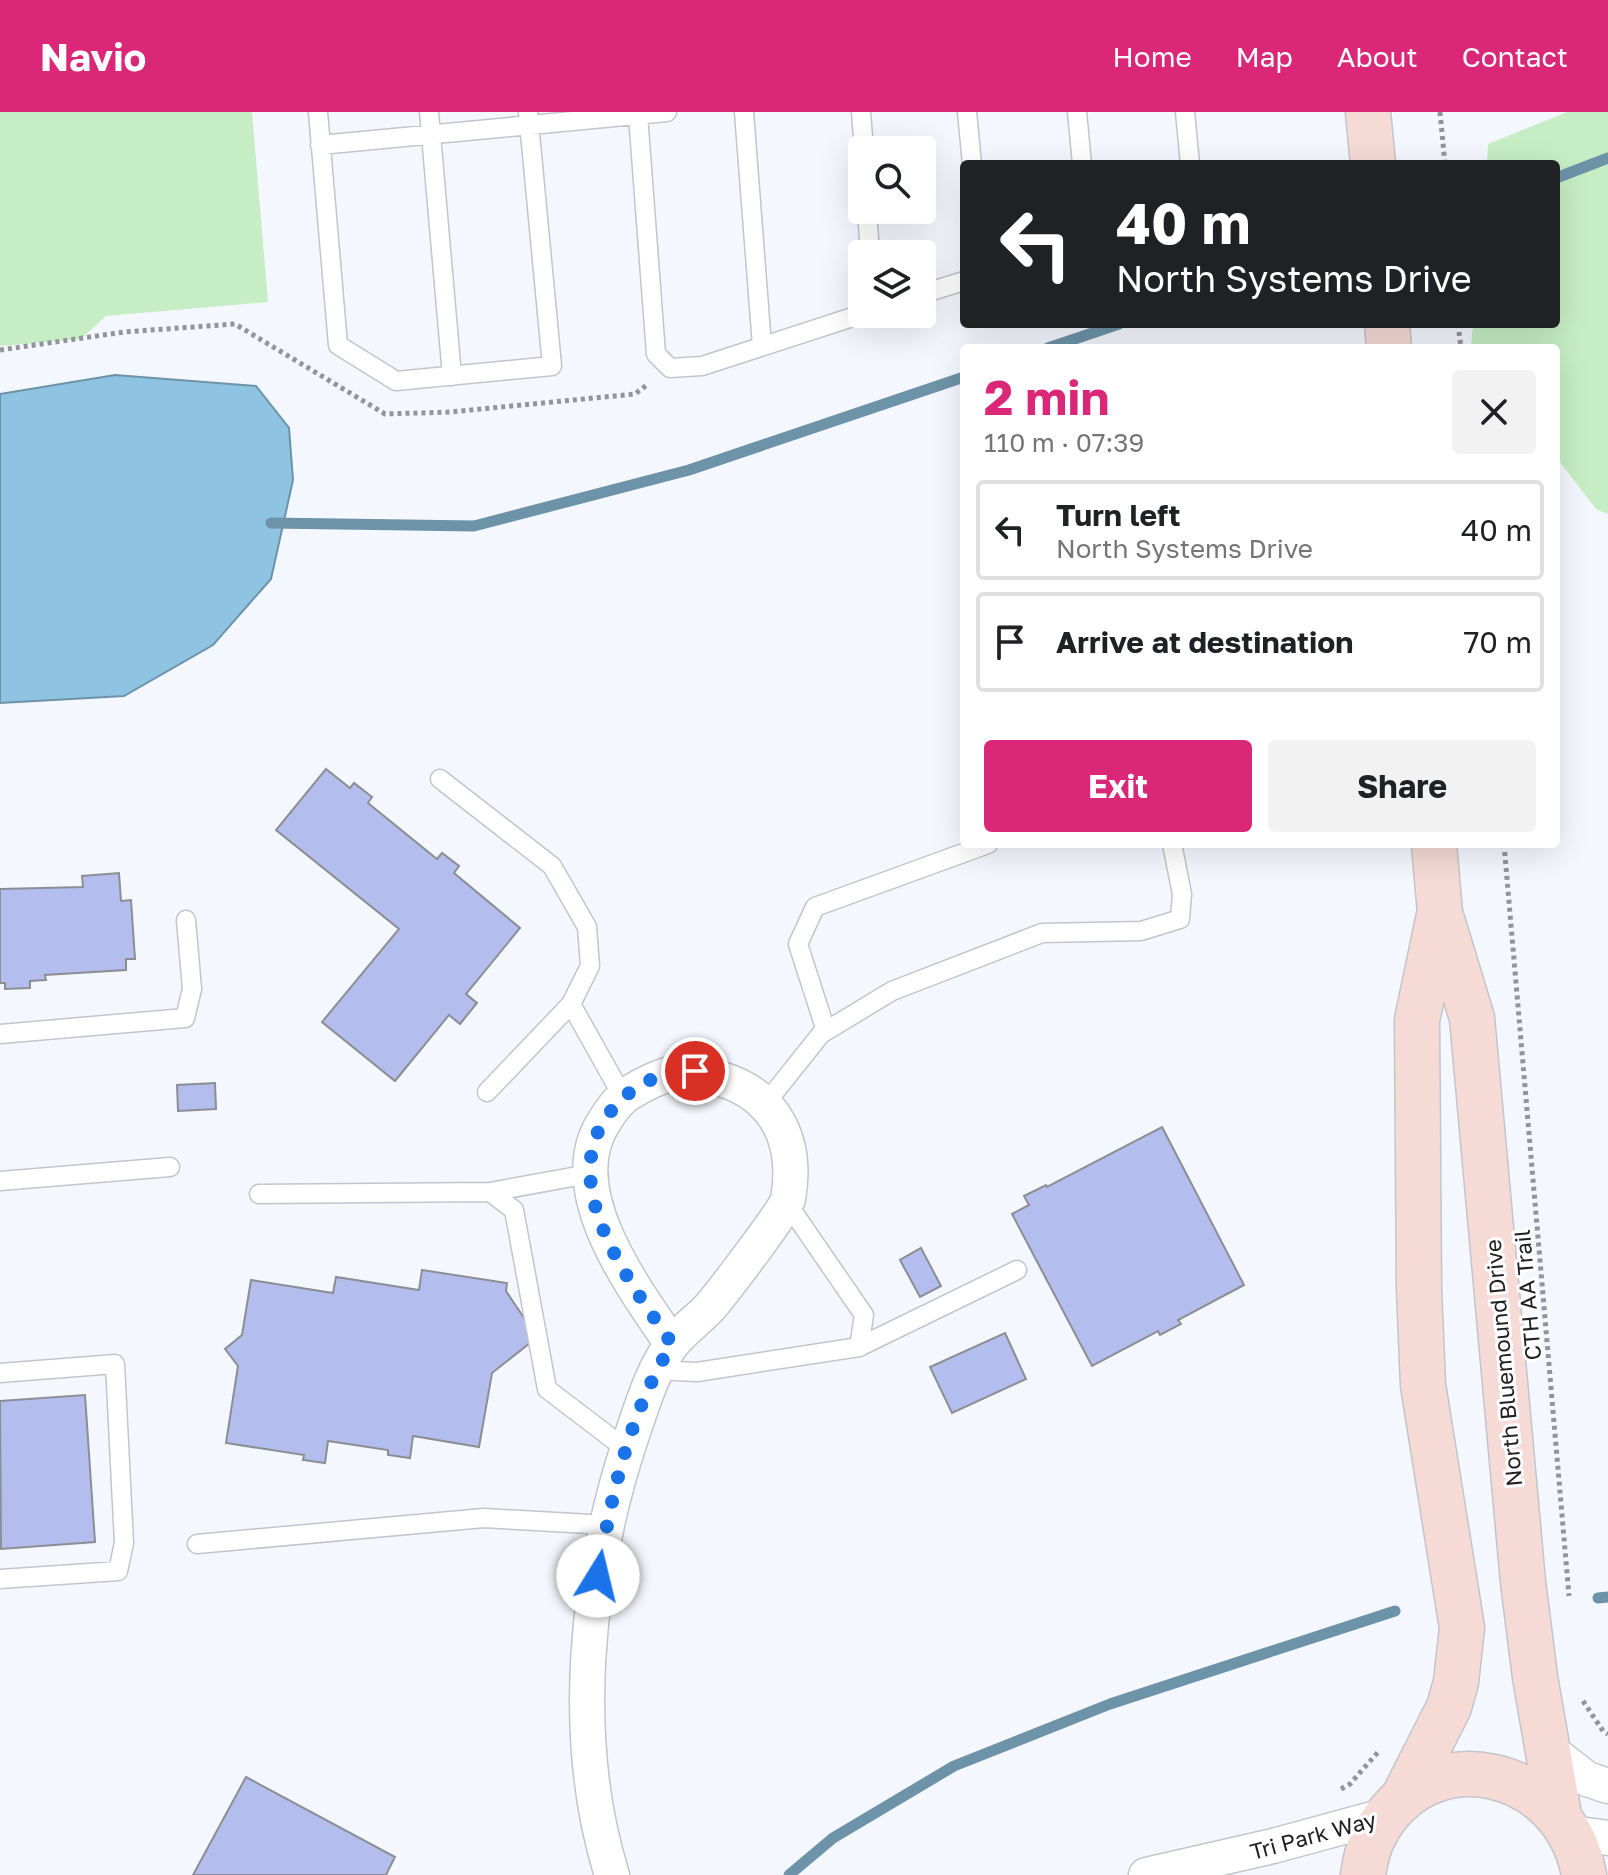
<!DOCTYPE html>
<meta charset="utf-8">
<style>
:root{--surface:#fff;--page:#f2f2f2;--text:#202124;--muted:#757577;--line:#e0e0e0;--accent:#db2777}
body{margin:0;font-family:"Golos Text",sans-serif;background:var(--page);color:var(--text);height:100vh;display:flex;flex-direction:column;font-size:30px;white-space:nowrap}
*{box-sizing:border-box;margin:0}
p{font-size:26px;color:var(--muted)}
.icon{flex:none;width:44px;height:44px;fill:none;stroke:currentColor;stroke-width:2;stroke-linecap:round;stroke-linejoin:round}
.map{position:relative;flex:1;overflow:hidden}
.details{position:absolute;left:960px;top:232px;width:600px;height:504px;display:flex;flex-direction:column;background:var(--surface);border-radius:8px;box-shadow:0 8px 32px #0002}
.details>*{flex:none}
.top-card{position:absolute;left:960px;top:48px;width:600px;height:168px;border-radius:8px;box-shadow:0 8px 32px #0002;background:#202124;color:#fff;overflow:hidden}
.fabs{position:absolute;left:848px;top:24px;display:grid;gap:16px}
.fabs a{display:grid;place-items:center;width:88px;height:88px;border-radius:8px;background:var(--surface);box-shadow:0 8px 32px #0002;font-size:40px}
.pin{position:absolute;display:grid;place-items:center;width:68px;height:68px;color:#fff;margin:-34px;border:4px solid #fff;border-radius:50%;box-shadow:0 2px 8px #0007}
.me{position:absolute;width:88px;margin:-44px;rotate:9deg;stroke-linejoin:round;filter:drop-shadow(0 0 6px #0008)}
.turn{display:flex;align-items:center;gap:28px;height:168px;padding:0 24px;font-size:36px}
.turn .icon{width:104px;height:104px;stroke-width:2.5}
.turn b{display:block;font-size:56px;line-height:68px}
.round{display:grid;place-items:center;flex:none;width:84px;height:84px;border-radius:8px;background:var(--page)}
.overview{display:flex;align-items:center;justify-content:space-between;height:136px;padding:0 24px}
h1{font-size:48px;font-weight:700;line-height:60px;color:var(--accent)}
.button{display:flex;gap:16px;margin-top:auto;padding:16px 24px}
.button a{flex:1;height:92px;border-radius:8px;background:var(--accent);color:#fff;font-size:32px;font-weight:700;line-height:92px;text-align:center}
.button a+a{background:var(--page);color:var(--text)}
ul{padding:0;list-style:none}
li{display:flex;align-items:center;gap:24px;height:100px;margin:0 16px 12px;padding:0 8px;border:4px solid var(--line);border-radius:8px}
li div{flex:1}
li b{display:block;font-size:30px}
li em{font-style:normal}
header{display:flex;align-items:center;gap:48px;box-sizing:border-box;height:112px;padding:0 40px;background:var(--accent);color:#fff}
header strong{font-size:38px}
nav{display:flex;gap:44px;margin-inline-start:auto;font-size:28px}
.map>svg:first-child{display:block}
</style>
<header>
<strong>Navio</strong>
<nav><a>Home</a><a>Map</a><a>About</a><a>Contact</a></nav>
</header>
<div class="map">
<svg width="1608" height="1763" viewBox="0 0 1608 1763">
<rect width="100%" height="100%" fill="#f5f7fe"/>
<!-- green -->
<path fill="#c6edc3" d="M0 0H252L268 190 106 204 81 227 0 234Z
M1567 0H1608V402L1596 397 1556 345V236L1471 235 1473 212H1556V52H1487L1488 32Z"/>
<!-- water -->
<path fill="#8ec4e1" stroke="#6d93a8" stroke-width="2" d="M115 263 256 274 289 316 293 368 271 467 213 533 124 584 0 591V282Z"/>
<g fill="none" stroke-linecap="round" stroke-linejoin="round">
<!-- stream -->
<path stroke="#6d93a8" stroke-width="11" d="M1556 66 1608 46
M1048 236 1119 212
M271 411 474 414 689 358 964 265
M1598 1486 1608 1485
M789 1763 833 1726 954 1654 1110 1592 1395 1499"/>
</g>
<!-- building -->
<path fill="#b3beee" stroke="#8c8e94" stroke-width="2" d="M326 657 350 676 354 671 372 685 368 691 437 747 442 741 459 754 454 761 520 816 466 882 477 891 460 912 449 903 395 969 322 910 399 817 276 718Z
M119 761 121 789 131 788 135 847H126V858L45 863 46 868 30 869V876L5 877V871H0V777L83 775 82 764Z
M215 971 216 997 178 999 177 973Z
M1162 1015 1244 1173 1178 1208 1181 1212 1160 1223 1158 1219 1092 1254 1012 1102 1029 1093 1024 1084 1046 1073 1047 1075Z
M921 1136 941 1174 920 1185 900 1148Z
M422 1158 507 1171 506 1179 532 1218 530 1231 492 1261 479 1335 413 1324 410 1346 388 1343V1338L328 1329 325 1351 303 1348 304 1343 226 1331 238 1254 225 1237 242 1223 251 1168 333 1181 336 1165 419 1178Z
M1005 1221 1026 1267 952 1301 930 1255Z
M85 1283 95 1430 1 1437 0 1289Z
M246 1665 395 1745 386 1763H193Z"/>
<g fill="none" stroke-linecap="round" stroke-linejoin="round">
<!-- lane casing -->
<g stroke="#c3c5cb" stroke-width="21">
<path id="lane" d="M318 0 338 233 396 269 552 254 528 0
M429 0 452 264
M744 0 762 234
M861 0 864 38
M967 0 972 52
M1077 0 1082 52
M1185 0 1190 52
M638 3 656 242 670 256 702 254 862 202
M320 33 667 0
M867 98 870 142
M922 182 964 169
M440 667 552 754 587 815 590 854 571 892 623 985
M826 919 798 832 815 795 988 732
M0 922 185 906 192 877 186 808
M487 980 571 892
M766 991 821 922 892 879 1042 821 1141 819 1180 807 1182 782 1172 732
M0 1069 170 1055
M490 1080 589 1062
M259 1082 490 1080 514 1098 547 1277 627 1338
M859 1235 1017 1158
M656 1258 697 1260 859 1235 864 1203 787 1091
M0 1261 115 1252 124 1431 118 1459 0 1467
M197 1432 484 1406 607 1413"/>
</g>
<!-- street casing -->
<g stroke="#c3c5cb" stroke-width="37">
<path id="street" d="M1547 1636 1587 1667 1608 1674
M1571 1721 1608 1726
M612 1763C569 1626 586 1463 630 1329 641 1297 650 1264 669 1236 680 1220 697 1209 710 1195 722 1181 785 1099 788 1087 798 1031 777 984 721 967 714 965 705 960 697 959 675 957 649 969 631 980 618 987 610 1000 602 1013 562 1081 634 1176 672 1232
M1146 1763 1273 1734 1387 1703"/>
</g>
<!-- secondary casing -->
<g stroke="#c3c5cb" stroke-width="47">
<path id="secondary" d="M1368 0 1373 52
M1387 212 1389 236
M1434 732 1440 801 1472 906 1523 1470 1535 1565 1559 1703
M1402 1688 1449 1595 1456 1570 1462 1516 1423 1273 1419 1177 1417 908 1439 803
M1363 1763C1365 1749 1368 1735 1375 1722 1427 1623 1565 1654 1584 1763"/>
</g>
<!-- path -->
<path stroke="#929499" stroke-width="5" stroke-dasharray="4 4" stroke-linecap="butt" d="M1440 0 1445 52
M1458 212 1461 236
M0 238 124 220 235 212 385 302 450 300 635 282 648 272
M1504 732 1569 1484
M1583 1589 1603 1619 1608 1622
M1341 1677 1350 1672 1379 1639"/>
<!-- lane -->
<use href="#lane" stroke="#fff" stroke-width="18"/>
<!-- street -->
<use href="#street" stroke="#fff" stroke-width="34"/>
<!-- secondary -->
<use href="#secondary" stroke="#f6dad5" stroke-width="44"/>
</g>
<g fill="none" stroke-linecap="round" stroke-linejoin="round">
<!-- route -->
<path stroke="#1a73e8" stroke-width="14" stroke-dasharray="0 25.2" d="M598 1464C611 1384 629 1302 672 1232 632 1173 561 1082 603 1010 615 992 632 975 653 967 666 963 682 962 695 959"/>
</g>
<g text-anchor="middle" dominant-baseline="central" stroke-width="6" stroke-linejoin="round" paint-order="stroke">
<!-- street labels -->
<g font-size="22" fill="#202023" stroke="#fff">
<text transform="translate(1527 1183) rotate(-95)">CTH AA Trail</text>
<text transform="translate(1503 1251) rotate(-95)">North Bluemound Drive</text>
<text transform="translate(1313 1723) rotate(-15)">Tri Park Way</text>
</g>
</g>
</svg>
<div class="fabs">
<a><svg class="icon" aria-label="search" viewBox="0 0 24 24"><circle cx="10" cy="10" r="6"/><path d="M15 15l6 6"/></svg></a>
<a><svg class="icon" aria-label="layers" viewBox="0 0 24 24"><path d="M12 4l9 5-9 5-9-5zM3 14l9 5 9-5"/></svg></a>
</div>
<div class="pin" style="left:695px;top:959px;background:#d93025"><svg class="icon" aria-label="arrive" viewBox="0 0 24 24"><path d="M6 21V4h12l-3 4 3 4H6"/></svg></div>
<svg class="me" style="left:598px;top:1464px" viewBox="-20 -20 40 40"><circle r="19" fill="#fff"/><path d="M0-13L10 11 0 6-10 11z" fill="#1a73e8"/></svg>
<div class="top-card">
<div class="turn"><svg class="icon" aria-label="left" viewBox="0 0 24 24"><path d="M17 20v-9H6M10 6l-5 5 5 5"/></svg><div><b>40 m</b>North Systems Drive</div></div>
</div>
<section class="details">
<div class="overview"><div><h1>2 min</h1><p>110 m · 07:39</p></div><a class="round"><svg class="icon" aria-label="close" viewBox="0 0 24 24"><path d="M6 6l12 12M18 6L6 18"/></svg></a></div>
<ul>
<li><svg class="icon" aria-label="left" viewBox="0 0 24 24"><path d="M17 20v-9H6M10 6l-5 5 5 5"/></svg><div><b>Turn left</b><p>North Systems Drive</p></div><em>40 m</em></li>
<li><svg class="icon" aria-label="arrive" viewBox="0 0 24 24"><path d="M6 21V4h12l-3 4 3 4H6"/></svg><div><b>Arrive at destination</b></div><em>70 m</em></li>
</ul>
<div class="button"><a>Exit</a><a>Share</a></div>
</section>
</div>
